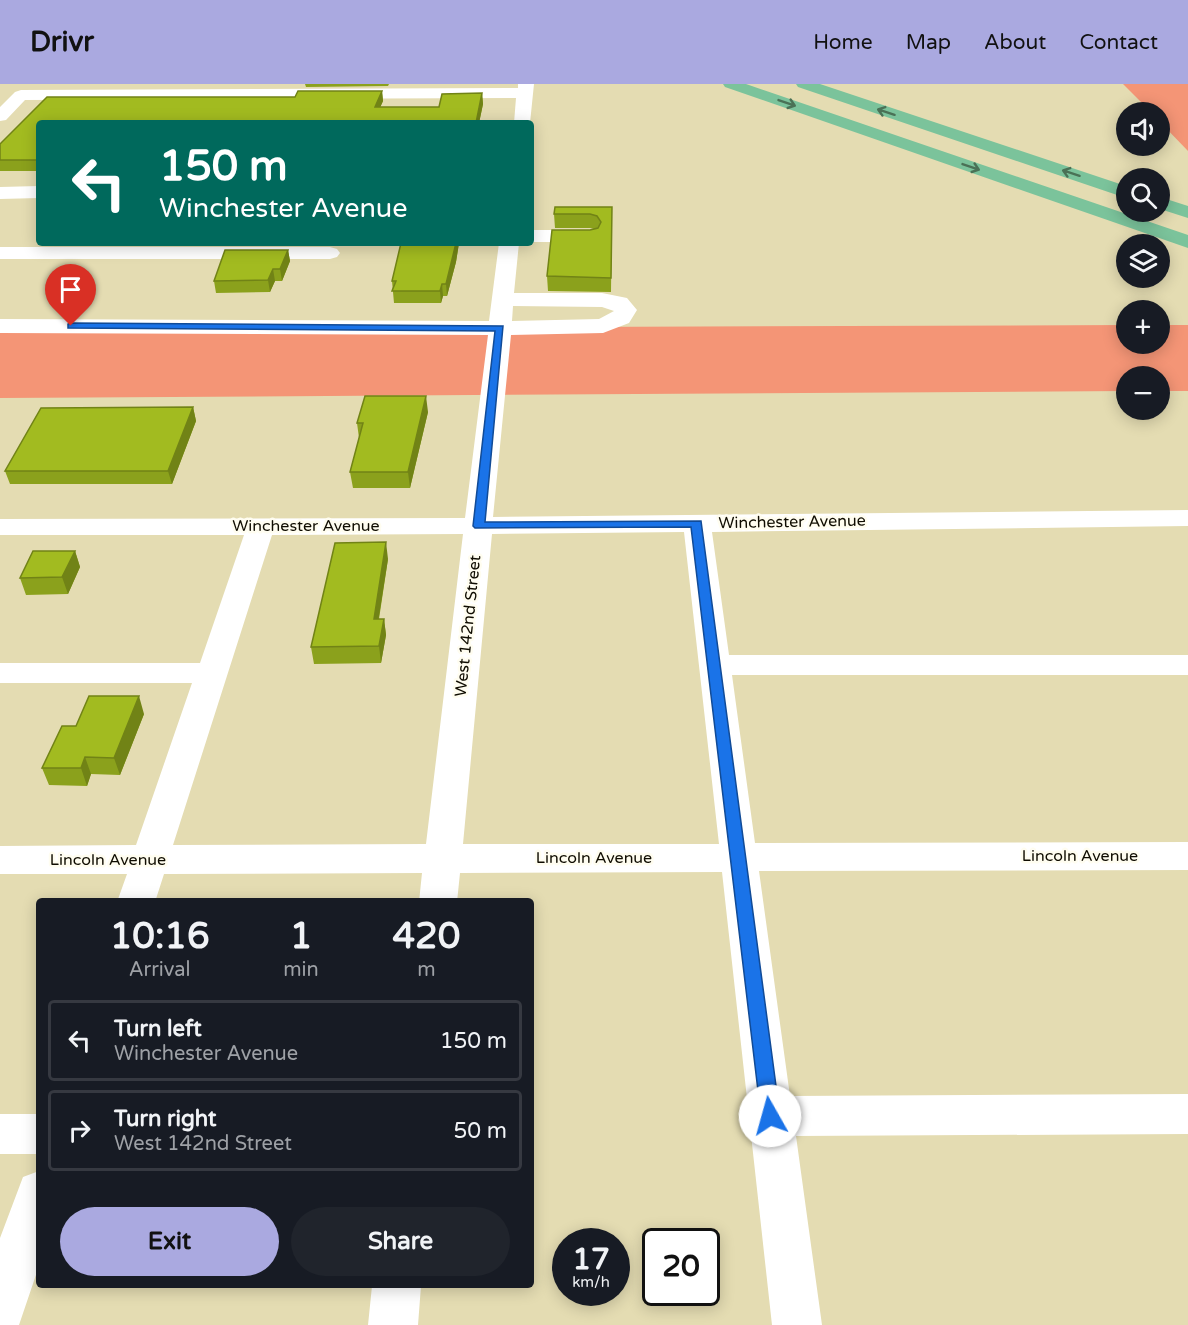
<!DOCTYPE html>
<meta charset="utf-8">
<style>
:root{--surface:#171b24;--page:#20242c;--text:#f1f3f6;--muted:#9ea1a6;--line:#363941;--accent:#aaa9e0}
body{margin:0;font-family:"Varela Round",sans-serif;background:var(--page);color:var(--text);height:100vh;display:flex;flex-direction:column;font-size:22px;white-space:nowrap}
*{box-sizing:border-box;margin:0}
p{font-size:20px;color:var(--muted)}
.icon{flex:none;width:33px;height:33px;fill:none;stroke:currentColor;stroke-width:2;stroke-linecap:round;stroke-linejoin:round}
.map{position:relative;flex:1;overflow:hidden}
.details{position:absolute;left:36px;top:814px;width:498px;height:390px;display:flex;flex-direction:column;background:var(--surface);border-radius:6px;box-shadow:0 3px 15px #0003}
.details>*{flex:none}
.banner{position:absolute;left:36px;top:36px;width:498px;height:126px;border-radius:6px;box-shadow:0 3px 15px #0003;background:#00695c;color:#fff;overflow:hidden}
.buttons{position:absolute;left:1116px;top:18px;display:grid;gap:12px}
.buttons a{display:grid;place-items:center;width:54px;height:54px;border-radius:50%;background:var(--surface);box-shadow:0 3px 15px #0003;font-size:30px}
.speed{position:absolute;left:552px;top:1144px;display:flex;gap:12px;font-size:30px;font-weight:700;text-align:center}
.speed>*{display:grid;place-content:center;width:78px;height:78px;border-radius:50%;background:var(--surface);box-shadow:0 3px 15px #0003;line-height:1}
.speed small{font-size:15px;font-weight:400}
.speed .limit{border:3px solid #111;border-radius:9px;background:#fff;color:#111}
.pin{position:absolute;display:grid;place-items:center;width:51px;height:51px;color:#fff;margin:-62px -26px;border-radius:50% 50% 50% 0;rotate:-45deg;box-shadow:0 0 6px #0007}
.pin .icon{rotate:45deg}
.me{position:absolute;width:66px;margin:-33px;rotate:353deg;stroke-linejoin:round;filter:drop-shadow(0 0 4px #0008)}
.turn{display:flex;align-items:center;gap:21px;height:126px;padding:0 24px;font-size:27px}
.turn .icon{width:78px;height:78px;stroke-width:2.5}
.turn b{display:block;font-size:42px;line-height:51px}
.eta{display:flex;justify-content:space-evenly;align-items:center;height:102px;text-align:center}
.eta b{font-size:36px;font-weight:800;line-height:42px}
.cta{display:flex;gap:12px;margin-top:auto;padding:12px 24px}
.cta a{flex:1;height:69px;border-radius:36px;background:var(--accent);color:#111;font-size:24px;font-weight:800;line-height:69px;text-align:center}
.cta a+a{background:var(--page);color:var(--text)}
ul{padding:0;list-style:none}
li{display:flex;align-items:center;gap:18px;height:81px;margin:0 12px 9px;padding:0 12px;border:3px solid var(--line);border-radius:6px}
li div{flex:1}
li b{display:block;font-size:22px}
li em{font-style:normal}
header{display:flex;align-items:center;gap:36px;box-sizing:border-box;height:84px;padding:0 30px;background:var(--accent);color:#111}
header strong{font-size:28px}
nav{display:flex;gap:33px;margin-inline-start:auto;font-size:21px}
.map>svg:first-child{display:block}
</style>
<header>
<strong>Drivr</strong>
<nav><a>Home</a><a>Map</a><a>About</a><a>Contact</a></nav>
</header>
<div class="map">
<svg width="1188" height="1241" viewBox="0 0 1188 1241">
<rect width="100%" height="100%" fill="#e4dcb2"/>
<!-- green -->
<path fill="#f49576" d="M1123 0H1188V67L1160 38V28H1151Z
M1126 241V260H1160V241H1188V307H1160V292H1126V307L0 314V245Z"/>
<g fill="none" stroke-linecap="round" stroke-linejoin="round">
<!-- minor -->
<path fill="#fff" fill-rule="evenodd" d="M518 0H534L530 39H514L516 14 25 16 6 36 0 37V23L15 8 21 6 518 4Z
M39 102V114L0 115V103Z
M531 146H589L596 148 599 152 596 156 589 158H531Z
M499 159H519L514 209H602L627 214 637 226 629 239 603 249 511 251 493 433 1188 426V442L712 448 729 571H1188V591H732L755 759 1188 758V786L759 787 790 1012 1188 1010V1050L796 1052 822 1241H772L722 788 460 789 457 818H419L422 789 164 790 155 818H117L127 790H0V762L136 761 192 599H0V579H200L244 451H0V435L465 434 488 251 0 249V235L489 237ZM513 222 602 223 614 227 599 235 512 237ZM684 448 719 760H463L492 450ZM463 450 426 760 173 761 272 451Z
M0 163H330L337 165 340 169 337 173 330 175H0Z
M0 1030H39V1070H0Z
M39 1087V1182L19 1241H0V1154L23 1093Z
M372 1202H421L418 1241H368Z"/>
<!-- highway -->
<path fill="#7bc39b" fill-rule="evenodd" d="M723 0H746L1188 151V164L725 3Z
M796 0H820L1126 102V114L798 3Z
M1160 113 1188 122V134L1160 125Z"/>
</g>
<!-- wall -->
<path fill="#8ba11c" d="M305 0H389L388 2 306 3Z
M298 7H382L383 17 380 23H439L442 10 482 9 483 20 479 39H39V87H0V60L47 13H295Z
M612 123 611 208 548 207 547 192 590 146 594 145 590 144H555L554 130Z
M232 159H296V161H233Z
M401 159H459L456 178 447 212H443L441 219H394L392 197Z
M288 166 290 177 282 197H275L270 208 216 209 214 197Z
M193 323 196 337 172 400H10L5 387Z
M428 328 410 404H353L350 388 359 354 357 339Z
M75 467 80 483 68 510 26 511 20 494Z
M388 475 379 535H384L386 551 381 579 314 580 311 563Z
M144 630 120 691 91 690 87 702 49 701 42 684 76 642Z"/>
<!-- shaded-wall -->
<path fill="#718316" d="M382 7 383 17 376 33 375 23Z
M482 9 483 20 479 39H476Z
M456 159H459L456 178 447 212 446 200Z
M288 166 290 177 282 197 280 185Z
M273 185 275 197 270 208 268 196Z
M442 200 443 212 441 219 440 207Z
M426 312 428 328 410 404 408 388Z
M193 323 196 337 172 400 168 387Z
M386 458 388 475 376 551 374 535Z
M75 467 80 483 68 510 62 493Z
M384 535 386 551 381 579 379 562Z
M139 612 144 630 120 691 114 674Z
M85 673 91 690 87 702 81 684Z"/>
<!-- building -->
<path fill="#a2bb20" stroke="#718316" stroke-width="1.5" d="M298 7H382L375 23H439L442 10 482 9 476 39H39V76H0V60L47 13H295Z
M555 123H612L611 194 547 192 552 146H590L598 144 601 138 597 132 590 130H554Z
M401 159H456L446 200H442L440 207H392L396 197H392Z
M225 166H288L280 185H273L268 196 214 197Z
M365 312H426L408 388H350L363 339H357Z
M193 323 168 387H5L41 324Z
M386 458 374 535H384L379 562 311 563 335 459Z
M33 467H75L62 493 20 494Z
M89 612H139L114 674 85 673 81 684H42L62 642H76Z"/>
<!-- one-way arrows -->
<defs><path id="oneway-shaft" d="M-6 0H5M1.5-3L5.5 0L1.5 3" fill="none" stroke-width="1.6" stroke-linecap="round" stroke-linejoin="round" transform="scale(1.5)"/></defs>
<g stroke="#4a7156">
<use href="#oneway-shaft" transform="translate(787 19) rotate(19)"/>
<use href="#oneway-shaft" transform="translate(886 28) rotate(-162)"/>
<use href="#oneway-shaft" transform="translate(971 83) rotate(19)"/>
<use href="#oneway-shaft" transform="translate(1071 89) rotate(-162)"/>
</g>
<!-- route -->
<path fill="#1a73e8" stroke="#114b97" stroke-width="1.5" d="M71 239 503 242 485 438 701 437 780 1032 777 1038 770 1040 764 1038 761 1032 691 443 475 444 473 442 495 247 68 244V240Z"/>
<g text-anchor="middle" dominant-baseline="central" stroke-width="5" stroke-linejoin="round" paint-order="stroke">
<!-- street labels -->
<g font-size="16" fill="#0f0c01" stroke="#fffdf0">
<text transform="translate(792 438) rotate(-1)">Winchester Avenue</text>
<text x="306" y="442">Winchester Avenue</text>
<text transform="translate(468 542) rotate(-84)">West 142nd Street</text>
<text x="1080" y="772">Lincoln Avenue</text>
<text x="594" y="774">Lincoln Avenue</text>
<text x="108" y="776">Lincoln Avenue</text>
</g>
</g>
</svg>
<div class="buttons">
<a><svg class="icon" aria-label="sound" viewBox="0 0 24 24"><path d="M4 9h4l5-4v14l-5-4H4zM17 9q2 3 0 6"/></svg></a>
<a><svg class="icon" aria-label="search" viewBox="0 0 24 24"><circle cx="10" cy="10" r="6"/><path d="M15 15l6 6"/></svg></a>
<a><svg class="icon" aria-label="layers" viewBox="0 0 24 24"><path d="M12 4l9 5-9 5-9-5zM3 14l9 5 9-5"/></svg></a>
<a>+</a>
<a>−</a>
</div>
<div class="speed"><div>17<small>km/h</small></div><div class="limit">20</div></div>
<div class="pin" style="left:71px;top:242px;background:#d93025"><svg class="icon" aria-label="arrive" viewBox="0 0 24 24"><path d="M6 21V4h12l-3 4 3 4H6"/></svg></div>
<svg class="me" style="left:770px;top:1032px" viewBox="-20 -20 40 40"><circle r="19" fill="#fff"/><path d="M0-13L10 11 0 6-10 11z" fill="#1a73e8"/></svg>
<div class="banner">
<div class="turn"><svg class="icon" aria-label="left" viewBox="0 0 24 24"><path d="M17 20v-9H6M10 6l-5 5 5 5"/></svg><div><b>150 m</b>Winchester Avenue</div></div>
</div>
<section class="details">
<div class="eta">
<div><b>10:16</b><p>Arrival</p></div>
<div><b>1</b><p>min</p></div>
<div><b>420</b><p>m</p></div>
</div>
<ul>
<li><svg class="icon" aria-label="left" viewBox="0 0 24 24"><path d="M17 20v-9H6M10 6l-5 5 5 5"/></svg><div><b>Turn left</b><p>Winchester Avenue</p></div><em>150 m</em></li>
<li><svg class="icon" aria-label="right" viewBox="0 0 24 24"><path d="M7 20v-9h11M14 6l5 5-5 5"/></svg><div><b>Turn right</b><p>West 142nd Street</p></div><em>50 m</em></li>
</ul>
<div class="cta"><a>Exit</a><a>Share</a></div>
</section>
</div>
